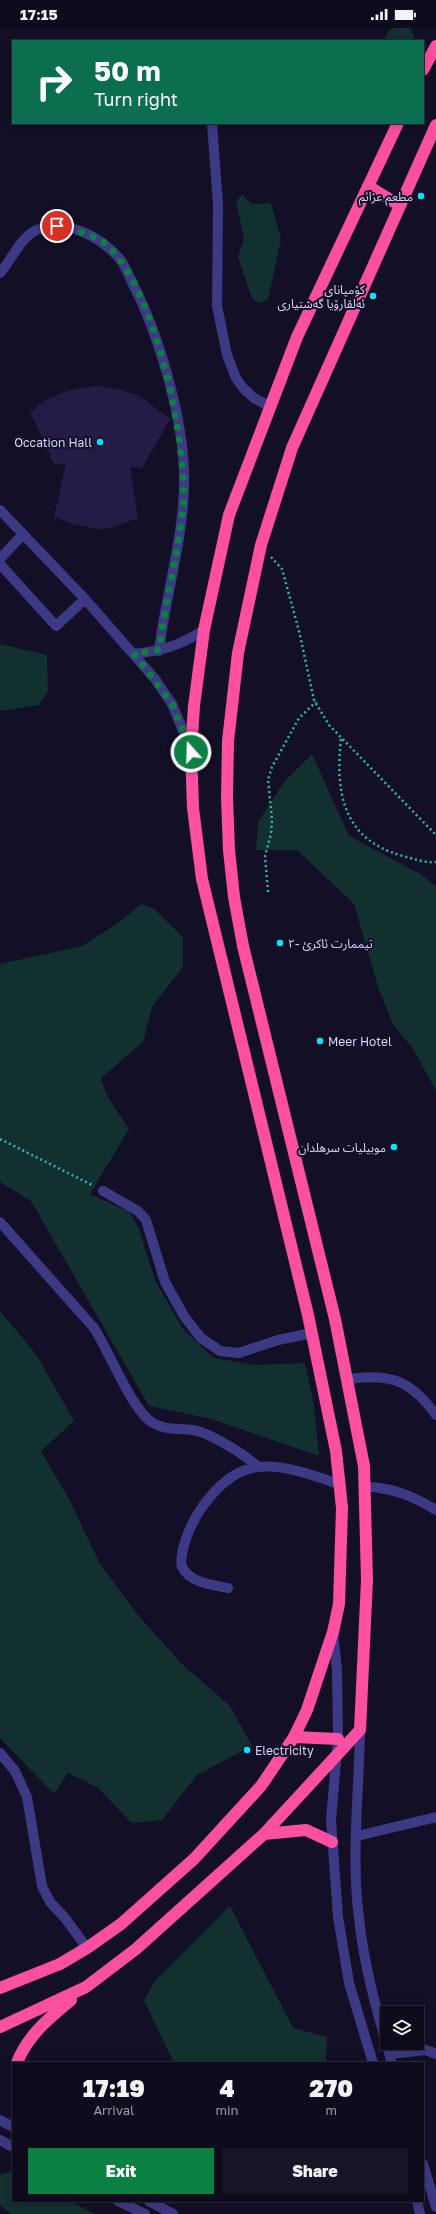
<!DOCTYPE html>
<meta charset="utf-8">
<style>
:root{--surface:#0e0b1c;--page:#171425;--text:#f1f3f6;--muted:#9b9ba3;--line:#2e2b3b;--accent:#0b8043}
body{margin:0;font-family:"Golos Text","Noto Sans Arabic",sans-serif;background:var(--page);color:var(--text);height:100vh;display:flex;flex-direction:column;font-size:15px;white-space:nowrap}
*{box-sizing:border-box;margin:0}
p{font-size:13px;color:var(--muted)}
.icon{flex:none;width:22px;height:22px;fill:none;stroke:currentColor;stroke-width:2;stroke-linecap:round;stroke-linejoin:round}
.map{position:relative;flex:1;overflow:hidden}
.panel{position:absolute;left:12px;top:2034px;width:412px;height:140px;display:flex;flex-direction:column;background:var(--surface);border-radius:0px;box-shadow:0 2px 10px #0003,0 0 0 1px var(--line)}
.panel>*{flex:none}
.guide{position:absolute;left:12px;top:12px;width:412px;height:84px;border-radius:0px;box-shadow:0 2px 10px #0003,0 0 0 1px var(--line);background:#0b6e4f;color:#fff;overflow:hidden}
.buttons{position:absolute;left:380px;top:1978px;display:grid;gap:8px}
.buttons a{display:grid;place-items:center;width:44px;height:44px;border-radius:0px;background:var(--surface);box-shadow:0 2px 10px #0003,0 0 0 1px var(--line);font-size:20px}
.pin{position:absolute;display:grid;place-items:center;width:34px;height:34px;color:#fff;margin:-17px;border:2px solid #fff;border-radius:50%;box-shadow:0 1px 4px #0007}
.me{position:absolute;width:44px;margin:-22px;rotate:340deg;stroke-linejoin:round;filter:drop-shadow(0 0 3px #0008)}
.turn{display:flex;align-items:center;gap:14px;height:84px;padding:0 16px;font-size:18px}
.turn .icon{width:52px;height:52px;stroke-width:2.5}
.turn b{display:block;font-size:28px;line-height:34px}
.eta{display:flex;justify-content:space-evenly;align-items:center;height:68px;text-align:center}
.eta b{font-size:24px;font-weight:800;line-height:28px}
.primary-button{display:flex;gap:8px;margin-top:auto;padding:8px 16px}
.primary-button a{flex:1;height:46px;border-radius:0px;background:var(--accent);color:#fff;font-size:16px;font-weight:800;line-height:46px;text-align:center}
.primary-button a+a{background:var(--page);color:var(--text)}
.status{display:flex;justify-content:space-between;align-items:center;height:28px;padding:0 20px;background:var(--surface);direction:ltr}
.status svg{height:11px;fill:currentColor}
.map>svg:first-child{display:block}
</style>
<div class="status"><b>17:15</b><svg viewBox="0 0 49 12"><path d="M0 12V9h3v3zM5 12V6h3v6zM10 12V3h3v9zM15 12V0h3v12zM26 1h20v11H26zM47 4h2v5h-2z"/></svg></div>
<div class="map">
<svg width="436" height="2186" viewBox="0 0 436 2186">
<rect width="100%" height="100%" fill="#130f26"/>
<!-- green -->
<path fill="#12302f" d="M395 0H410L414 7 412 13H383L389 3Z
M242 167 252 176 271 175 281 211 268 272 258 275 252 270 238 229 244 211 236 173Z
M0 616 47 627 48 664 39 677 0 683Z
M312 726 349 808 422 847 436 859V1063L414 1022 394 998 379 962 354 876 297 822H256L258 794 284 754Z
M141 876 154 881 183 909V939L152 979 143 1014 101 1050 107 1068 129 1101 90 1166 130 1184 139 1201 155 1252 183 1301 214 1330 255 1337 305 1335 314 1377 319 1428 212 1391 149 1378 31 1173 0 1154V936L82 918 117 896Z
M0 1283 36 1326 74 1393 41 1423 69 1471 100 1536 137 1586 183 1637 230 1678 252 1718 197 1747 162 1792 132 1795 97 1759 68 1745 54 1766 0 1710Z
M230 1878 293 2000 327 2009 326 2035H174L144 1973 154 1954Z
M9 2144 13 2146V2173H69L95 2186H11L0 2177V2147Z"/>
<!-- building -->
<path fill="#241b47" d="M99 358 118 361 138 367 170 391 142 440 130 439 138 490 111 500 99 501 72 496 54 489 66 436H54L30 384 45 373 61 365 79 360Z"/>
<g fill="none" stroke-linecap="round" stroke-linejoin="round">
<!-- path -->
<path stroke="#2fb8b0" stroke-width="2.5" stroke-dasharray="2 3" stroke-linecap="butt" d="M271 529 282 541 299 603 314 672 329 697 436 807
M341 711C335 765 343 812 403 828 414 831 425 835 436 834
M268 864 265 828 271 806 272 791 268 752 272 739 299 690 316 674
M0 1111 94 1158"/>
<!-- minor -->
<path stroke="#3d3a85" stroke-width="10" d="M212 95 218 177 217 278 227 327 236 350 243 360 254 370 271 379
M0 245C11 233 21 208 37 202 67 191 100 208 120 231 125 237 128 246 131 252 158 304 182 385 184 443 186 504 166 563 159 623
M0 482 85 571 155 651 172 676 191 722
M0 531 23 506
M0 536 56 598 85 571
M134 626C164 622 179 618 204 602
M103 1163 138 1183 146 1192 165 1254 184 1288 201 1310 220 1323 239 1325 278 1312 312 1305
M0 1194 94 1300C109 1323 132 1383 153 1395 167 1403 183 1400 198 1403 214 1408 246 1427 258 1439
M348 1351C390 1345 411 1352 436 1387
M366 1459C391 1459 415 1469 436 1482
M228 1560C213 1557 190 1555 182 1539 180 1534 182 1526 183 1521 191 1488 221 1444 257 1439 284 1436 316 1448 341 1457
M333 1604 337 1642 338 1711 331 1792 338 1889 349 1955 373 2035
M360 1702C359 1765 351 1829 359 1890 364 1940 378 1987 392 2035
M0 1725 15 1743 27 1769 42 1858 50 1874 65 1890 87 1920
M357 1808 436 1789
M390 2026 426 2022 436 2026
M0 2092 13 2099
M0 2112 13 2119
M423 2136 436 2179
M118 2173 145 2186
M149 2173 173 2186
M417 2173 420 2186"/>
<!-- highway -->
<path stroke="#ff4fa3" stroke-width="12" d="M423 42 436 18
M368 158 399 177
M294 1709 338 1711
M264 1806 306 1802 332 1814
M0 1960 60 1936 87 1920 121 1896 194 1831 261 1758 294 1709 307 1682 333 1604 339 1576 342 1480 336 1423 308 1287 202 851 193 780 191 723 194 678 204 602 229 487 297 309 398 95
M0 1999 86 1959 136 1921 264 1806 360 1702 367 1552 364 1438 335 1291 243 918 234 869 229 822 227 770 228 713 238 625 261 517 292 420 436 97
M17 2035C27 2008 49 1990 71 1972"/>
</g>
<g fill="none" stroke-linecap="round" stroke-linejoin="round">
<!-- route -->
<path stroke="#0b8043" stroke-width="7" stroke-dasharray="0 12.6" d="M57 198C71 201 87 204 100 212 153 245 189 420 183 479 178 528 165 574 159 622L134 626 172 676 191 724"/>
</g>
<!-- markers -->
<g fill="#00e5ff" stroke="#130f26" stroke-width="1.5">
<circle cx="421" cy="168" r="4"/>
<circle cx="373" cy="268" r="4"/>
<circle cx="100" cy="414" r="4"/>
<circle cx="280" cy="915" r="4"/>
<circle cx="320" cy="1013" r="4"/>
<circle cx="394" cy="1119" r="4"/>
<circle cx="247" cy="1722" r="4"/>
</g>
<g text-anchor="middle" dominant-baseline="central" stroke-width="4" stroke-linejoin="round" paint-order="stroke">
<!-- poi labels -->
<g font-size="12" fill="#d9d4ff" stroke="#130f26" text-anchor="end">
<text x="413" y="168">مطعم عزائم</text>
<text x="365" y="261">کۆمپانای<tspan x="365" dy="14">ئەلڤارۆیا گەشتیاری</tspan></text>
<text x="92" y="414">Occation Hall</text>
<text x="288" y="915" text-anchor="start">تيممارت ئاكرئ -٢</text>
<text x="328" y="1013" text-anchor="start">Meer Hotel</text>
<text x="386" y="1119">موبيليات سرهلدان</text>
<text x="255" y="1722" text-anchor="start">Electricity</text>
</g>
</g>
</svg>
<div class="buttons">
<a><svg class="icon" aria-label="layers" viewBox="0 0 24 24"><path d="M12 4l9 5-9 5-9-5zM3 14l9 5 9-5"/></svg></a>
</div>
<div class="pin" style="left:57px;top:198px;background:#d93025"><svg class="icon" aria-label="arrive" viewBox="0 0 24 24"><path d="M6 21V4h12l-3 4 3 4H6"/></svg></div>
<svg class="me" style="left:191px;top:724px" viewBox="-20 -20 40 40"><circle r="17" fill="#0b8043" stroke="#fff" stroke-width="3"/><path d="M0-11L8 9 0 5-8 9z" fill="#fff"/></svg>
<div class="guide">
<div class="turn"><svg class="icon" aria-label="right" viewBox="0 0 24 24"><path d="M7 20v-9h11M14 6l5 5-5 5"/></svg><div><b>50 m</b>Turn right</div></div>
</div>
<section class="panel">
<div class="eta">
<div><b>17:19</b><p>Arrival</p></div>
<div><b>4</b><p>min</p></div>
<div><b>270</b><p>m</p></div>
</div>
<div class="primary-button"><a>Exit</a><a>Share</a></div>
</section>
</div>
